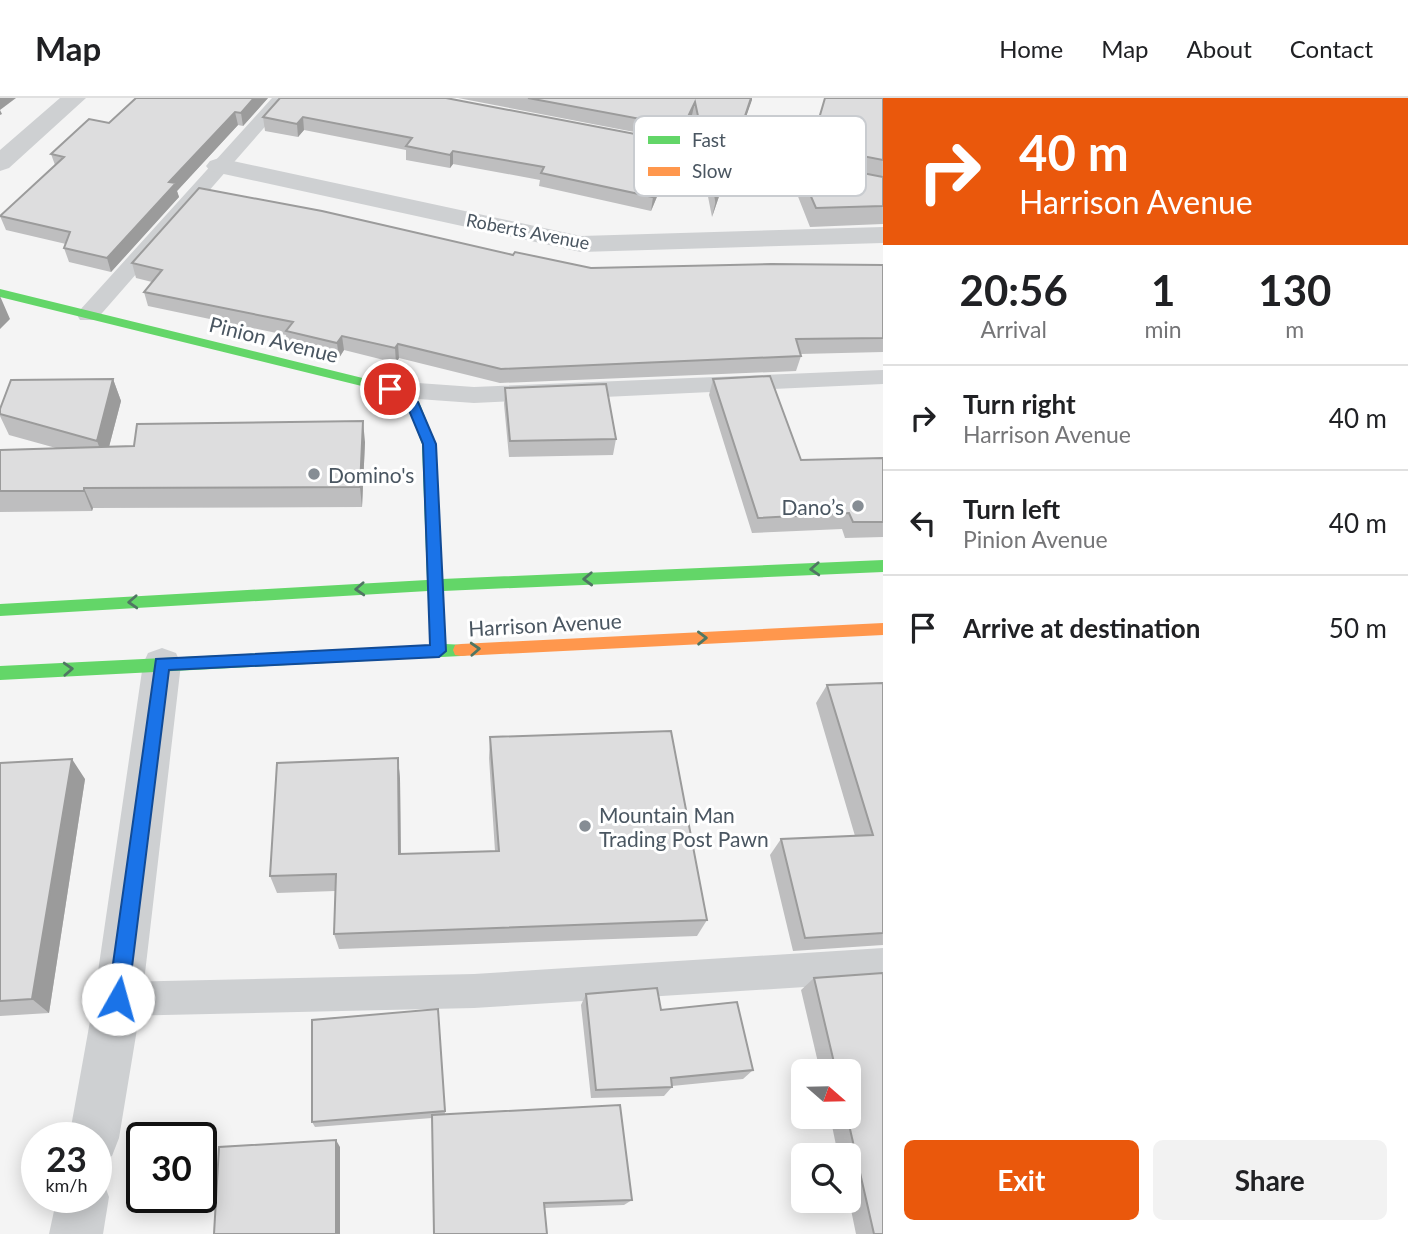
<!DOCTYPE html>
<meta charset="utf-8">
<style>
:root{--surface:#fff;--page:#f2f2f2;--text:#202124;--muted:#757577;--line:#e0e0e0;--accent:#ea580c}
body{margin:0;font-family:Lato,sans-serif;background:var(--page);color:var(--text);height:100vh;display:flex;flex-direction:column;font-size:26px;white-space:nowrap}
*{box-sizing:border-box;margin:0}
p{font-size:23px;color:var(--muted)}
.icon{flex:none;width:38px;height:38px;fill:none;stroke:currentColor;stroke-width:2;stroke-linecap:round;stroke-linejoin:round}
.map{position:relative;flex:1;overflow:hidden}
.details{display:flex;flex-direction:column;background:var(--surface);width:525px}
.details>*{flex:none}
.top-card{background:#ea580c;color:#fff;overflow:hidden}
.needle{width:46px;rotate:110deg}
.controls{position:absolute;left:791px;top:961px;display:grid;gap:14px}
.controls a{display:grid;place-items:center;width:70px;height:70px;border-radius:10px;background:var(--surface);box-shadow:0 4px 18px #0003;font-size:35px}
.speed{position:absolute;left:21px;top:1024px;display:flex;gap:14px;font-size:35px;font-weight:700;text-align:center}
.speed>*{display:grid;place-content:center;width:91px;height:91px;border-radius:50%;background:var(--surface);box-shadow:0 4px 18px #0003;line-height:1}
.speed small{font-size:18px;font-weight:400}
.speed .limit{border:4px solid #111;border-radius:10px;background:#fff;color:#111}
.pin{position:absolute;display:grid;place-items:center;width:60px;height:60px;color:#fff;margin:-30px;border:4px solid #fff;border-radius:50%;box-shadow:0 2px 7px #0007}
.me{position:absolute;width:77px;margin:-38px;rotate:7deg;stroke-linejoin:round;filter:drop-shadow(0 0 5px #0008)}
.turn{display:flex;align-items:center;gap:24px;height:147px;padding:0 21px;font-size:32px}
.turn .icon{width:91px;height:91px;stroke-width:2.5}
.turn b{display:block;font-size:49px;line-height:60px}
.eta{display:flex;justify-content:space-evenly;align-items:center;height:119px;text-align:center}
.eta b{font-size:42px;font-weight:700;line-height:49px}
.button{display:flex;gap:14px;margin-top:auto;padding:14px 21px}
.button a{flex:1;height:80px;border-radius:10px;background:var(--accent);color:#fff;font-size:28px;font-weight:700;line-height:80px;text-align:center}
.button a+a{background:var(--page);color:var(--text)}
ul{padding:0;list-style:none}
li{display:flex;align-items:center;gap:21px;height:105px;padding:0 21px;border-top:2px solid var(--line)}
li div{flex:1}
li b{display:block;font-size:26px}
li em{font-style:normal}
header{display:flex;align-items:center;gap:42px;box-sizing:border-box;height:98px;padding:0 35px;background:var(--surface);border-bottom:2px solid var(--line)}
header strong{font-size:33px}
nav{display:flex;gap:38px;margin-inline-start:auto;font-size:24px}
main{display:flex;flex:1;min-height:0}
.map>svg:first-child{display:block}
</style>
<header>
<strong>Map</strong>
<nav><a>Home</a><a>Map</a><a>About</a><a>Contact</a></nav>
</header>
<main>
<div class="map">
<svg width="883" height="1136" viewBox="0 0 883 1136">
<rect width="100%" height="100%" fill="#f4f4f4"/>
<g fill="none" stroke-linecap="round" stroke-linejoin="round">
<!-- lane -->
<path fill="#ced0d2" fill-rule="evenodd" d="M272 0H290L96 222H80L77 217 80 212Z
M638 38 883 84V96L632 47 629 43Z
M883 272V286L474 305 390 299 382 296 379 291 382 286 390 283 474 289Z
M883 850V884L474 910 118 918 106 913 101 901 106 889 118 884 474 876Z"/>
<!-- street -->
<path fill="#ced0d2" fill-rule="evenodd" d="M60 0H86L9 70 0 73V52Z
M219 60 581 138 883 129V145L581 154 210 73 206 68 210 63Z
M162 550 176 555 181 566 142 901 119 1040 112 1058 96 1065V1040H69L94 901 143 566 148 555Z
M96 1078 102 1080 109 1099 103 1136H49L57 1099H96Z"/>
<!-- fast -->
<path fill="#63d668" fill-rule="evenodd" d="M0 191 395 288 419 304 436 346 442 481 883 462V474L443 493 445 546 467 547 469 552 467 557 461 558 0 582V568L430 547 428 493 0 518V506L427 482 422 346 408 309 386 294 0 199Z"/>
<!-- slow -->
<path fill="#ff974d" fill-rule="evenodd" d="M883 525V537L461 558 455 557 453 552 455 547 461 546Z"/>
</g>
<!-- wall -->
<path fill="#bebebf" d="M136 0H268L243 28 238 27 177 93 179 99 111 174 69 164 64 150 66 146 6 132 0 118 55 67 51 56 109 25Z
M280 0 677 44 674 58 651 113 539 88 540 82 453 66 450 70 406 62V52L304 32 298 39 265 33 263 19Z
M458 0H752L734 53H733L729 69 712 119 701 63 705 47 698 46 692 17 681 43Z
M825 0H883V126L810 129 797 96Z
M513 157 591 170 883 167V254L800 256 801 258 796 273 500 285 399 260 396 265 344 252 339 260 288 248 286 237 148 208 144 194 152 184 136 180 132 165Z
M113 281 121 303 109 349 365 344 362 409 93 410 92 413 0 414V352L56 350 9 337 0 318V311Z
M713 281 801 362 883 360V439L845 440 842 431 752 435 709 297Z
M505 290 616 341 613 357 509 359 504 306Z
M883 585V847L793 853 770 757 781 741 855 738 816 605 827 587Z
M490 639 707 822 697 838 339 851 334 836 335 793 277 795 270 778 398 660 400 681 401 756 495 753 489 660Z
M0 665 85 681 49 915 0 918Z
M883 875V1136H856L849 1102V1057H838L830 1018H849V973H820L801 892 814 880Z
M586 896 661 912 753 972 743 981 672 988V989L664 998 591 1000 581 907Z
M438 911 445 1016 632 1102 624 1107 545 1110 432 1020 315 1029 312 1024Z"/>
<!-- shaded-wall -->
<path fill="#9b9b9b" d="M0 0H16L0 12 2 16 0 17Z
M254 0H268L243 28 241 15Z
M751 0H752V2L734 53 738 39Z
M695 4 692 17 681 43 683 29Z
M235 14 238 27 177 93 179 99 111 174 107 160 169 84Z
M303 19 304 32 298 39 297 26Z
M677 44 674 58 651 113 653 99Z
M733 52 729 69 712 119 716 102Z
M453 53V66L450 70V57Z
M0 198 10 221 0 231Z
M342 238 344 252 339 260 337 245Z
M398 246 399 260 396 265 395 250Z
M113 281 121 303 105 364 97 343Z
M363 323 365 344 362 409 360 389Z
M84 390 93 410 92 413 84 393Z
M398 660 400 681 401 775 399 756Z
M72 661 85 681 49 915 32 901Z
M336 1042 340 1049V1136H336Z"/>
<!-- building -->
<path fill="#ddddde" stroke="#9b9b9b" stroke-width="2" d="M136 0H254L241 15 235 14 169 84 176 85 107 160 64 150 70 134 0 118 64 59 51 56 89 21 109 25Z
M280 0H446L677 44 653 99 541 75 544 69 453 53 450 57 406 48 412 40 303 19 297 26 263 19Z
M528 0H751L738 39 701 32 695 4 683 29Z
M825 0H883V62L811 48Z
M705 47 733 52 716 102Z
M806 64 883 79V108L816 110 802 78Z
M199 90 322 113 513 157 515 154 591 170 771 166 883 167V240L796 241 801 258 501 271 398 246 395 250 342 238 337 245 286 233 293 224 144 194 162 172 132 165Z
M770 278 801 362 883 360V424H853L849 415 758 420 713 281Z
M113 281 97 343 0 316V311L11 282Z
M606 286 616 341 510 343 505 290Z
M363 323 360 389 84 390V393H0V352L134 348 137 326Z
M883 585V835L805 840 781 741 873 737 827 587Z
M671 633 707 822 334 836 336 776 270 778 277 665 398 660 399 756 499 753 490 639Z
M72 661 32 901 0 903V665Z
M883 875V1136H874L847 1018H849V973H836L814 880Z
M657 890 661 912 737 904 753 972 671 980 672 989 596 992 586 896Z
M438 911 445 1013 312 1024V922Z
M620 1007 632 1102 544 1105 547 1136H434L432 1017Z
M336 1042V1136H214L219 1049Z"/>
<!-- one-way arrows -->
<defs><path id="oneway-chevron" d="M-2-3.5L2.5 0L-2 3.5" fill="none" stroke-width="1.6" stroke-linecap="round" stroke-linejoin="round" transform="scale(1.75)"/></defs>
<g stroke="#507663">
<use href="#oneway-chevron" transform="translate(815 471) rotate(177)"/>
<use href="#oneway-chevron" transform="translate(588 481) rotate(178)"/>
<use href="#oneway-chevron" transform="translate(360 491) rotate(177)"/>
<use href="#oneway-chevron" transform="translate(133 504) rotate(177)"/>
<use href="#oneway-chevron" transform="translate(702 540) rotate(-1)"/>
<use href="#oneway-chevron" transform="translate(475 551) rotate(-3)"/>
<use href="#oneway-chevron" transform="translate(68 571) rotate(-3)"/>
</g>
<!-- route -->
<path fill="#1a73e8" stroke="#114b97" stroke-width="2" d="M390 287 418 304 436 346 446 553 439 559 169 572 128 901 125 908 118 911 111 908 108 901 156 561 430 547 423 346 408 310 384 291Z"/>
<!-- markers -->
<g fill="#868d94" stroke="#fff" stroke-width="2.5">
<circle cx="314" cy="376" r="7"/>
<circle cx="858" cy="408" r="7"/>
<circle cx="585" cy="728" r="7"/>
</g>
<g text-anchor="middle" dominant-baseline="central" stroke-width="6" stroke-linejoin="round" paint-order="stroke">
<!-- far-street labels -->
<g font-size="18" fill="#4a5661" stroke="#fff">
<text transform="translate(528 133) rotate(11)">Roberts Avenue</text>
</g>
<!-- street labels -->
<g font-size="21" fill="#4a5661" stroke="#fff">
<text transform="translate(274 241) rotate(14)">Pinion Avenue</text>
<text transform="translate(545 526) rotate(-3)">Harrison Avenue</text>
</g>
<!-- poi labels -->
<g font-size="21" fill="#4a5661" stroke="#fff" text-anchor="start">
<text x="328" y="376">Domino's</text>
<text x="844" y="408" text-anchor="end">Dano’s</text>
<text x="599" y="716">Mountain Man<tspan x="599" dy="24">Trading Post Pawn</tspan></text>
</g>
</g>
<!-- legend -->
<rect x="634" y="18" width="232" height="80" rx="10" fill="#fff" stroke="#c9ccd0" stroke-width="2"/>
<rect x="648" y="38" width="32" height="8" fill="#63d668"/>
<rect x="648" y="69" width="32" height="9" fill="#ff974d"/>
<g font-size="19" fill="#4a5661">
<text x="692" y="49">Fast</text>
<text x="692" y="80">Slow</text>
</g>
</svg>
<div class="controls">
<a><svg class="needle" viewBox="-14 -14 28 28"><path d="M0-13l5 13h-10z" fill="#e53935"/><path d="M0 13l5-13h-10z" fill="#757577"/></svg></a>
<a><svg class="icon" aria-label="search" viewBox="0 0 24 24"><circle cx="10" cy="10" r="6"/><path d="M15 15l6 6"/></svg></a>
</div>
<div class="speed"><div>23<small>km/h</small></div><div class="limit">30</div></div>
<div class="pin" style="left:390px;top:291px;background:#d93025"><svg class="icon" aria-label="arrive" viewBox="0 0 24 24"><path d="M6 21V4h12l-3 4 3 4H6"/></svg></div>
<svg class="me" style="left:118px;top:901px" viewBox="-20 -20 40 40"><circle r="19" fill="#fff"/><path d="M0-13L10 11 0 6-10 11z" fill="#1a73e8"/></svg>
</div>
<section class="details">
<div class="top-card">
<div class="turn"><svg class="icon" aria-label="right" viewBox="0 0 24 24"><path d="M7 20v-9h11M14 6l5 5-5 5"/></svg><div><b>40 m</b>Harrison Avenue</div></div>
</div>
<div class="eta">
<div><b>20:56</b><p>Arrival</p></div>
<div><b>1</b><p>min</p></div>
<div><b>130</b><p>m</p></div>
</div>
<ul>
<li><svg class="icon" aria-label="right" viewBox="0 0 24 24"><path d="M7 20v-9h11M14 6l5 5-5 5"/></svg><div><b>Turn right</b><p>Harrison Avenue</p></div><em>40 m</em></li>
<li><svg class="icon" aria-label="left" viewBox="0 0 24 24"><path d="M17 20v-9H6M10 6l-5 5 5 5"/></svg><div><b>Turn left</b><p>Pinion Avenue</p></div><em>40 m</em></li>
<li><svg class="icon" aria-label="arrive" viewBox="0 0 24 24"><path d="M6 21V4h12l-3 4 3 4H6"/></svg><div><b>Arrive at destination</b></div><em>50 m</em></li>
</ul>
<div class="button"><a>Exit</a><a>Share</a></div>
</section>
</main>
